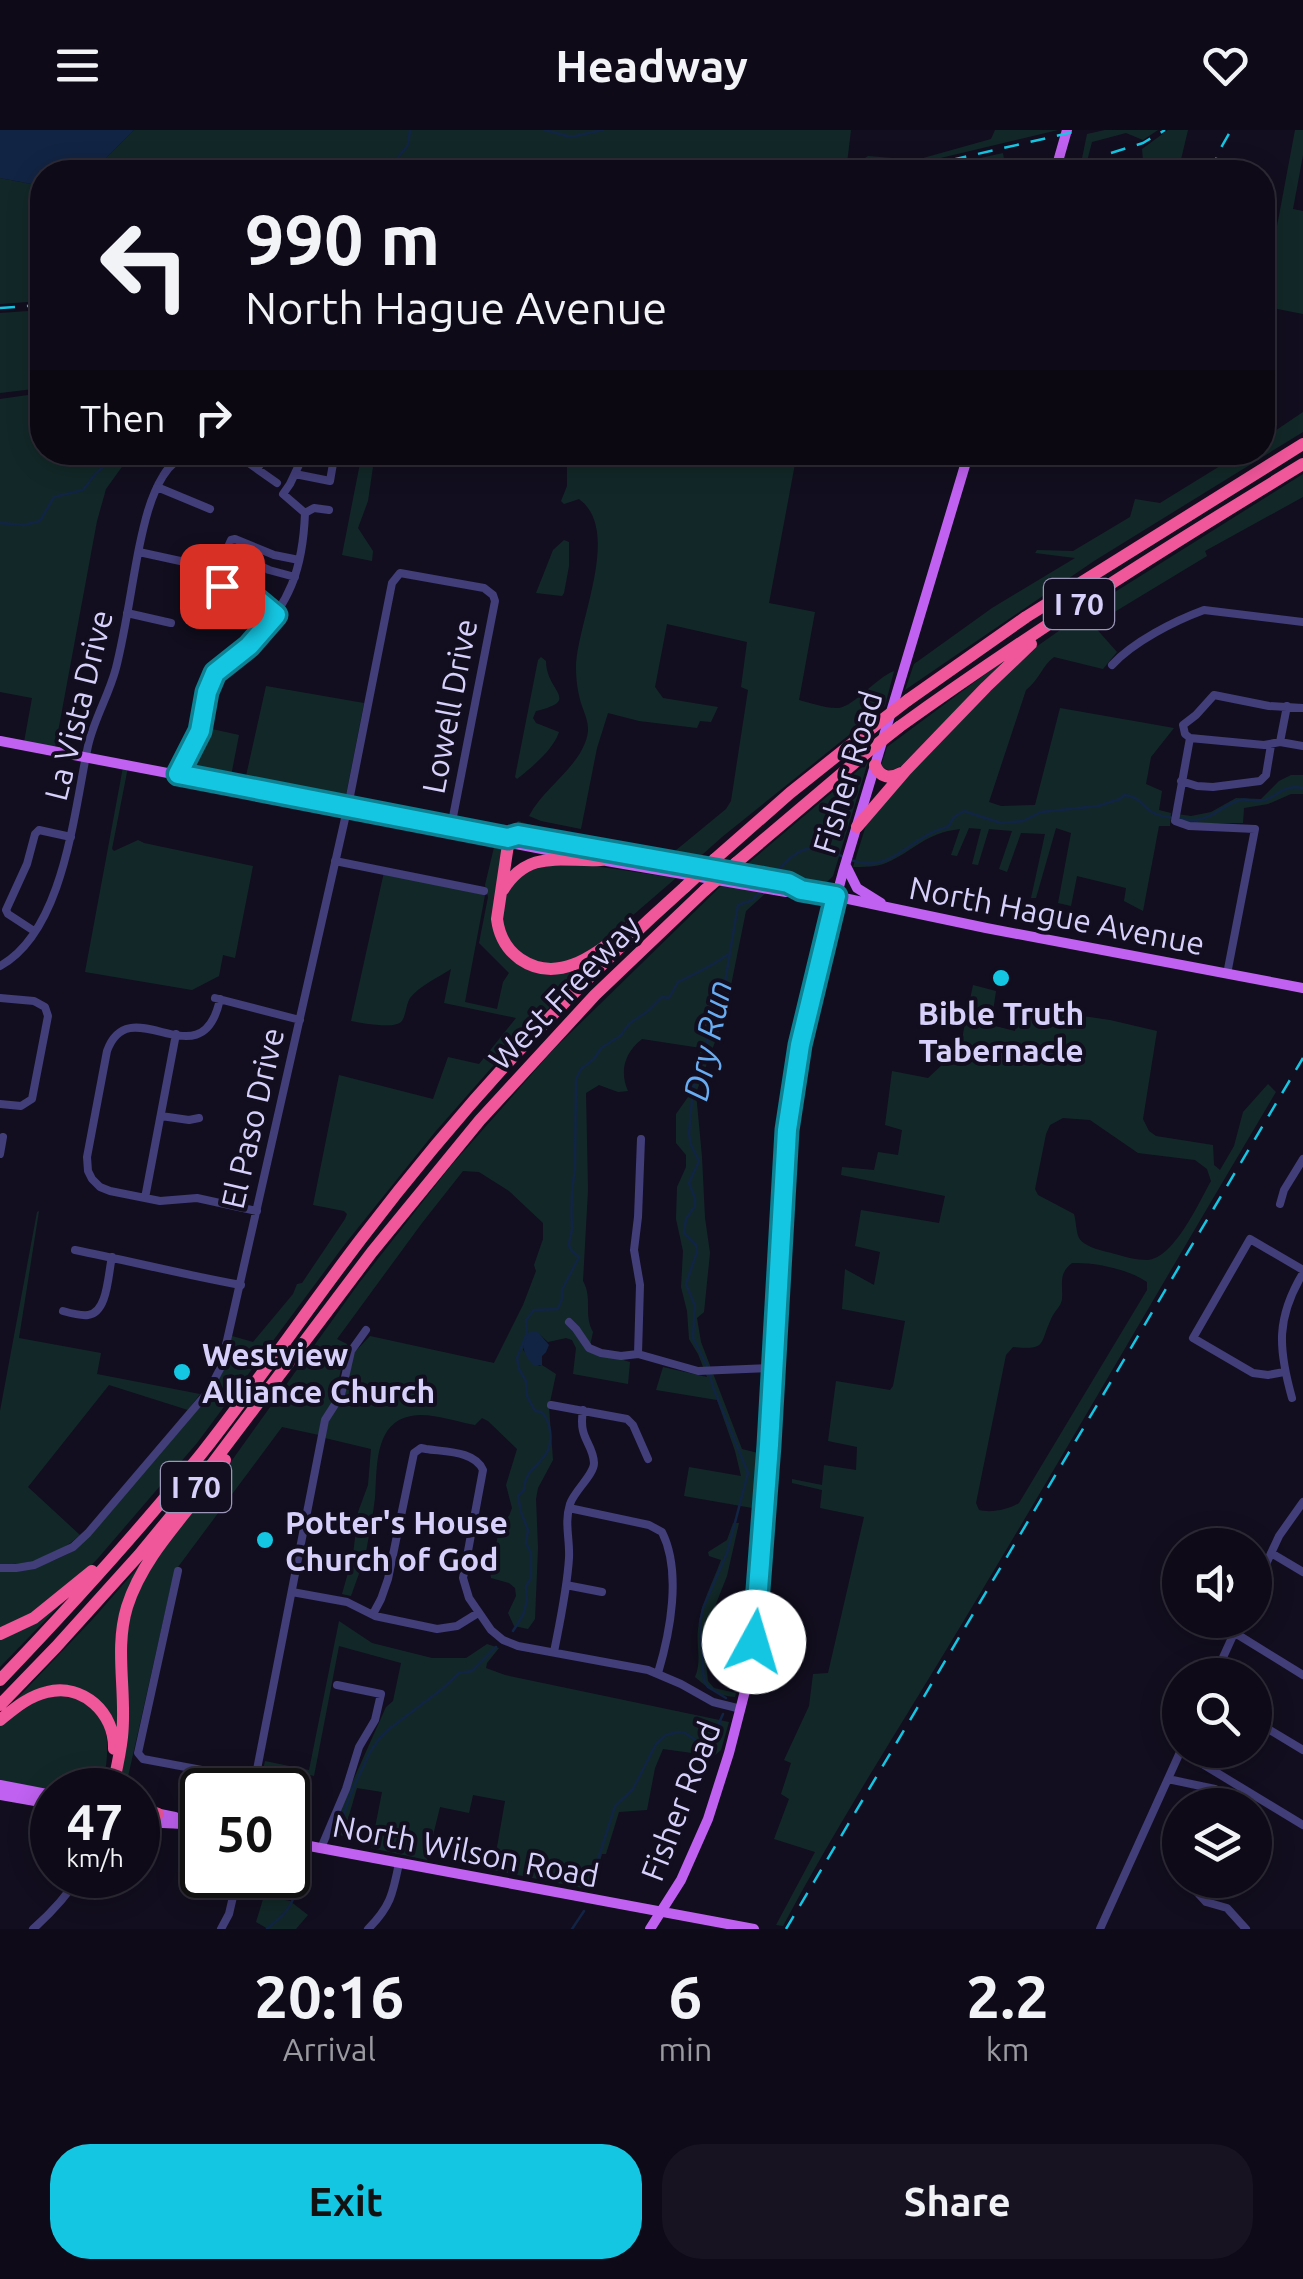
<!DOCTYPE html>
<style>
:root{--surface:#0e0a17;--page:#171320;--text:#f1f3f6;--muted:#9b9aa1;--line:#2e2b36;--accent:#15c6e2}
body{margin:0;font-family:Ubuntu,sans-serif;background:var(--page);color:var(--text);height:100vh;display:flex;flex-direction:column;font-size:38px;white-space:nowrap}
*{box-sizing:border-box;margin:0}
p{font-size:32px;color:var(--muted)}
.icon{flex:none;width:55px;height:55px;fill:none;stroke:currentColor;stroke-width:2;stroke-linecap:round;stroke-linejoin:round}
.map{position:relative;height:1799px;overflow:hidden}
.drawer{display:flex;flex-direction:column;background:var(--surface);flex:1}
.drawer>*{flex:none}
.top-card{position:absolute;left:30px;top:30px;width:1245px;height:305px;border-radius:40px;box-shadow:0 5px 25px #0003,0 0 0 2px var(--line);background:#0e0a17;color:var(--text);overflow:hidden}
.controls{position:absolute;left:1162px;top:1398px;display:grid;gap:20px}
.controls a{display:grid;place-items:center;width:110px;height:110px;border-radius:50%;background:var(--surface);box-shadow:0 5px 25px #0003,0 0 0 2px var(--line);font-size:50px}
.speed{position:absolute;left:30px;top:1638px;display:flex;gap:20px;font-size:50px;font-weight:700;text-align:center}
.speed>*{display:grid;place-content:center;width:130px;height:130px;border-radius:50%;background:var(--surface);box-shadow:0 5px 25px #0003,0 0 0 2px var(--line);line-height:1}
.speed small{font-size:25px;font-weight:400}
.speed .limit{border:5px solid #111;border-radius:15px;background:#fff;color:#111}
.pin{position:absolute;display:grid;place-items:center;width:85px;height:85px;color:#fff;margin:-42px;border-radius:20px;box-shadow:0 5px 15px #0006}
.me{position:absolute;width:110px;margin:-55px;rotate:6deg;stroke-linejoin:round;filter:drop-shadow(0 0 8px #0008)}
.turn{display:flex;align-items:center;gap:35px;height:210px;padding:0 50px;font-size:45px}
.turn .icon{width:130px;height:130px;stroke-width:2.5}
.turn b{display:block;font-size:70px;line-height:85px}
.then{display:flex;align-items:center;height:95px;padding:0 50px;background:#0003;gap:20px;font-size:38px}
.eta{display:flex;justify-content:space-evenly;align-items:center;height:170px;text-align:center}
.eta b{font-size:60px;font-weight:700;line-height:70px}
.button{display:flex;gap:20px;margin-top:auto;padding:20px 50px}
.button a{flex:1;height:115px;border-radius:40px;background:var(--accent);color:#111;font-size:40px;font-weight:700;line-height:115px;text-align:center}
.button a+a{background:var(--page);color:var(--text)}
header{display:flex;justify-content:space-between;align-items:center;height:130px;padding:0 50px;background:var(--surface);font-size:45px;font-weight:700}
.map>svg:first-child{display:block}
</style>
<header><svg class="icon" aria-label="menu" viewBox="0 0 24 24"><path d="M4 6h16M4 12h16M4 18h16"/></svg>Headway<svg class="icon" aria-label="heart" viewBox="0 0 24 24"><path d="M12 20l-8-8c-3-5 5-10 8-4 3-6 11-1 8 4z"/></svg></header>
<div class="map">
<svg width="1303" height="1799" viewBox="0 0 1303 1799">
<rect width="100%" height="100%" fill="#120e1f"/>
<!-- green -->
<path fill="#122828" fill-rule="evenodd" d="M134 0H851L846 42H92Z
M995 0H1058L882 42H859L862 30 868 26 916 30 991 9Z
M1105 0H1158L1143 10 1126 3 1092 12 1085 39 1080 38 1087 4Z
M1168 0H1188L1178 42H1144L1142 19Z
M1295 0H1303V25L1293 79 1303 81V184L1262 176Z
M1003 23 1004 29 941 42H918Z
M0 48 42 56V171L0 174Z
M42 180V258L0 263V183Z
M42 263V322L132 323 106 359 97 391 55 618 24 612 32 568 0 562V269Z
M1303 282V302L1094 431 905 560 914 534 992 478 1075 428 1035 423 1037 420 1073 421 1130 387 1135 369 1160 373 1241 323 1262 322 1263 309Z
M362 323H375L368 371 358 398 373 421 372 431 342 425Z
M567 323H797L769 473 815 482 799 570C811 573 827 579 839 578 854 576 876 548 894 541L885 576 722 707 693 733 518 702 514 696 518 691C569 708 622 713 675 721L726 679 731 671 748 560 741 557 747 512 667 494 655 557 663 568 718 577 711 592 700 591 697 598 639 591 608 583 597 618 581 699 541 691 529 686C543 659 574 641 585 613 591 598 587 590 582 576 578 565 576 550 576 538 576 494 623 401 579 369L564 374 561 371 567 356Z
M1303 344V367L1205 421 1207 426 1093 495 1117 522 1103 539 1054 527C1041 537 1040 549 1026 560L989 672 1001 676 1035 675 1060 578 1174 598 1151 627 1146 654 1162 661 1159 680 1171 683 1170 696H1159L1143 781 1124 771 1126 758 1077 746 1071 776 1058 773 1071 703 1056 698 1036 768H1031L1045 704 1021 703 1007 742 999 739 1012 701 989 699 978 735 972 734 981 699 969 698 957 726 951 725 960 699C925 703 914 721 886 733 877 737 864 737 853 737L867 692 879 676 1026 524 1107 467Z
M564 410 569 412V436L564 463 562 466 536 463 553 420Z
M541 527 546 531C546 562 582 570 536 581L533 588 536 593 559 602C553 620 532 637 517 649L515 647 538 530Z
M1007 528 901 636 890 641 881 636 887 617Z
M266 556 364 573 345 670 241 653 240 650 246 646Z
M203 597 239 605 230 651 186 643 183 638Z
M868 632 833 746 823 756 739 741Z
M123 637H128L112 719 114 721 138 710 144 713 253 736 235 828 223 825 219 846 192 860 85 842Z
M1291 645H1303V664H1291L1268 674 1244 678 1243 693H1188L1177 691V684L1191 686 1211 682 1236 668 1261 669 1279 651Z
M495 713 505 715 494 796 534 838 601 824 493 936 435 1002 345 1114 197 1313 99 1427 77 1451 52 1472 0 1500V1441C28 1439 49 1435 73 1421L223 1239 232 1206 253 1212 293 1164 297 1154 302 1153 345 1089 347 1084 344 1081 313 1075 339 945 433 969 448 927 479 934 516 888 444 873 451 839C439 847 419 856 410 868 406 874 406 887 401 892 393 899 362 893 351 891L384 742 485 765 465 872 497 879 503 852 509 843 479 813 488 767 485 755Z
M567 732 676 748 588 824 560 835 537 833 518 823 502 799 501 773 522 742Z
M721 756 768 761 746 781 725 885 696 963 702 1027 705 1088 710 1123 704 1182 697 1188 701 1212 742 1319 762 1324 758 1379 684 1366 689 1337 741 1346 735 1321 717 1270 656 1260 663 1237 707 1247 698 1224 689 1209 687 1181 681 1157 683 1121 676 1089 677 1057 686 1037V1025L676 1013V984L688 967 701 918 642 909C625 922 619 941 628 961L618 962 599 955 586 963 588 1060 583 1151C593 1169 583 1184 593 1202L589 1220 630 1232 628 1254 573 1244 576 1218 572 1210 566 1208 548 1212 538 1203 525 1213 523 1220 539 1236 542 1235 556 1244 549 1277 553 1330 538 1358 536 1369 538 1418 535 1489 528 1499 514 1496 508 1483 516 1466 515 1458 509 1453 491 1448 490 1441 501 1392 509 1386 512 1378 506 1355 517 1319 488 1291 482 1288 475 1295C451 1291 422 1278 399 1290 374 1304 377 1344 375 1368 373 1386 369 1404 366 1422 362 1437 356 1451 351 1466L342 1464 353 1425 358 1382 368 1355 371 1319 325 1308 329 1288 345 1265 353 1224 370 1206 494 1233 523 1175 536 1141 534 1135 543 1109V1093L509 1061 479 1042 463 1041 422 1093 337 1209 347 1214 334 1269 319 1305 282 1297 178 1437 170 1460 125 1660H120L126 1502 136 1462 164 1417 210 1361 359 1153 450 1037 554 919Z
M973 855 996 861 991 895 1015 901 1021 877 1110 890 1157 901 1143 989 1149 1001 1156 1006 1213 1015 1214 1035 1220 1040 1234 1016 1243 982 1268 954 1276 962C1174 1133 1075 1306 972 1477 909 1583 841 1687 783 1796L776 1795 815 1722 774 1709 789 1669 781 1664 791 1633 784 1630 809 1576 813 1544 828 1543 864 1387 820 1378 822 1360 792 1353V1349L822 1355 824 1335 856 1340 857 1317 828 1311 836 1251 890 1260 893 1256 905 1191 842 1179 845 1139 874 1155 880 1122 855 1116 861 1080 939 1093 945 1066 841 1045 842 1037 874 1040 878 1022 898 1025 902 1000 885 995 892 941 928 948 960 918ZM1063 988 1090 990 1138 1023 1195 1030 1207 1039 1211 1051C1199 1072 1174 1129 1147 1130 1137 1130 1125 1127 1115 1124 1105 1121 1085 1118 1079 1108 1076 1102 1076 1091 1074 1084L1038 1065 1035 1059 1046 1004 1050 995ZM1072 1133C1095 1132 1128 1139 1147 1152V1160L1019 1373C1008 1380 991 1383 979 1380L976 1373 1006 1225 1013 1217C1047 1220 1039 1215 1051 1189 1054 1181 1061 1177 1062 1169 1063 1153 1058 1144 1072 1133Z
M39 1081 19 1208 101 1223 97 1244 200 1264 188 1280 109 1255 28 1357 80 1405C58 1425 30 1436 0 1434V1281L37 1082Z
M733 1393H739L727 1446 710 1489 706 1533 708 1551 714 1558 736 1563 735 1567C717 1566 708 1558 695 1547 702 1531 696 1516 698 1499 700 1475 713 1452 721 1430L709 1426 708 1422 727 1410Z
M141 1434 130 1460 119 1608 75 1559 11 1575 92 1490Z
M57 1476 58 1477 0 1537V1507Z
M339 1491 372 1513 432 1528H466L487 1514 499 1518 487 1533 486 1538 505 1545 729 1592 721 1620 714 1626 663 1619 655 1638 647 1680 619 1682 606 1724H602L592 1760 493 1740 505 1671 473 1665 469 1683 440 1677 427 1730 371 1718 382 1662 357 1658 343 1706 330 1702 386 1577 393 1571 401 1533 339 1516 314 1646 269 1636 265 1650 261 1649 265 1631 309 1640Z
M66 1564C73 1567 83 1570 89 1574 115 1593 107 1633 102 1660H52L0 1651V1595L43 1567Z
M264 1766 290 1771 308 1785 296 1799H268L256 1792Z"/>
<!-- water -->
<path fill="#122444" d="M0 0H134L92 42H42V56L0 48Z
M532 1202H538L549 1215 546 1222 542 1226V1235L534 1236C524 1226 520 1215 527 1203Z"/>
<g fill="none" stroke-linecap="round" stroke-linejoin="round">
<!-- stream -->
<path stroke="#122444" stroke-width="2.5" d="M545 0 571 7 602 0
M386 42 408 15 410 0
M0 393 24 395 40 391 54 367 83 360 96 343 121 322
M851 730C890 746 911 705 948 697L954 687 964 681 1001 693 1023 691 1041 682 1098 676 1120 669 1124 665C1143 667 1141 678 1156 684 1162 687 1187 690 1195 690 1212 689 1222 676 1237 671 1245 667 1251 672 1260 671 1276 670 1280 654 1303 658
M774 745C797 717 810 711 844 727
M513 1501 523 1485 527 1471 526 1456 531 1448V1423L526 1413 528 1400 521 1382 518 1366 524 1360C525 1338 540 1337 548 1320 553 1308 550 1291 542 1282L535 1281 527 1266 526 1251 519 1239 517 1228 527 1203 526 1190 534 1180 558 1179 562 1169V1160L579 1127C575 1123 570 1121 569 1115 569 1109 572 1104 572 1098 571 1078 571 1060 575 1040L576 949 581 939 594 929 601 918 620 906 630 893 648 881 662 867 669 868 678 852C695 844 712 836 727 825
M726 1568 708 1557 704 1551 700 1493 703 1478 727 1423 748 1343 713 1257 707 1236 693 1208 695 1176 686 1154 697 1122 696 1115 684 1103 686 1089 695 1076V1068L689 1053 699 1031 691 1015 689 1004 693 958 706 924 709 897 717 880 725 852 738 775 753 770 759 762
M336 1706 352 1661 370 1622 379 1609 389 1599 442 1559 459 1543 472 1541 496 1517
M590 1755 615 1676 633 1659 656 1614 666 1605 678 1602 685 1603 700 1613 721 1599 719 1593 723 1584
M267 1799C287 1782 292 1778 298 1753
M572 1799 584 1781"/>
<!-- minor -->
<path stroke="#423e79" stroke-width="8" d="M233 322 277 353
M305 322 290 354 283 364 305 383
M257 339 269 322
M295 344 330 351 335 322
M157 357 210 379
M305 383 314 378 329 380
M139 422 194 434
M295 447 269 440 230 422 227 419 231 410 235 409 274 425 299 430
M127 483 171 493
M270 494 216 469 222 456 257 471 276 485
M1112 535C1133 512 1174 491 1204 480L1303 492
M1190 608 1264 615 1280 612 1303 616
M1280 612 1287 576
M178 644C185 631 194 617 199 603 205 584 202 560 214 543 223 531 240 525 250 514 290 475 303 438 305 383
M1181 651 1197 656 1213 657 1260 651 1266 645 1271 615
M335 731 484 761
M34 801 8 784 6 780 27 734 35 704 39 700 71 707
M0 836C64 801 74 681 88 616 94 589 109 565 116 538 126 498 131 458 139 418 144 394 150 367 163 346 170 334 179 328 192 322
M1227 844 1255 699 1189 696 1175 691 1190 608 1185 604 1183 595 1196 585 1214 565 1269 576 1303 578
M0 868 34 871 45 877 48 886 32 969 21 976 0 974
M215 868 300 890
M220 869C202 954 130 857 107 921L87 1027 88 1041 92 1049 100 1057 110 1061 160 1071 197 1068 257 1081
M161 986 189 990 199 988
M0 1024 3 1007
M145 1068 176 904
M1280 1074 1284 1060 1303 1029
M75 1120C130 1131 185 1145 241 1155
M63 1181C70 1183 80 1186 88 1185 108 1183 108 1143 112 1127
M569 1192 576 1199 589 1218 601 1223 621 1226 638 1224 698 1241 773 1238
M638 1224 640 1155 634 1120 638 1087 641 1009
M1284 1242 1268 1245 1253 1243 1193 1208 1250 1109 1303 1140
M1292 1268C1278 1218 1276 1188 1303 1143
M551 1275 627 1289 633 1295 648 1329
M569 1378 649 1395 662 1402C682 1442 670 1503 658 1543
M1271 1423 1303 1442
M0 1438H16L34 1435 73 1417 88 1403 208 1262 221 1237 349 671 392 453 400 443 484 458 493 465 495 471 451 697
M178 1441 138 1623 143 1629 255 1650
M566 1455 602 1462
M1255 1458 1279 1406 1303 1372
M292 1462 347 1472 375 1486 437 1499 457 1496 478 1483
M373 1484 381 1469 388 1449 414 1323 421 1318 426 1319C446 1322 475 1321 483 1340L463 1448 469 1468 491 1500 503 1510 518 1516 648 1540 681 1554 713 1572 741 1579
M1235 1503 1303 1545
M554 1522C560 1491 567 1460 569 1428 570 1409 564 1393 570 1374 574 1361 594 1345 594 1333 593 1312 578 1310 583 1280
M1215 1545 1240 1490
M1255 1591 1303 1620
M1181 1621 1303 1695
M1168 1649 1215 1659 1212 1675
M253 1660 325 1290 341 1265 351 1221 366 1200
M321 1718 346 1659 359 1617 375 1590 381 1564 337 1555
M1180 1721 1169 1731 1180 1743
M1186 1750 1206 1772 1227 1778 1246 1799
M33 1799C51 1783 67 1766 80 1745
M221 1799 229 1784 238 1745
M368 1799C391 1776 393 1763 399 1733
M1100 1799 1181 1620"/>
<!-- major -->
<path stroke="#c061f1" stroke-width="10" d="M1055 42 1067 0
M0 611 482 703 509 708 516 714 578 726
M509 708 518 705 766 749 788 753 801 759 986 798 1303 858
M595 729 786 762 801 759
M846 736 857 758 881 773
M0 1655 52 1665
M0 1665 52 1674
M150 1682 175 1687 181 1693
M138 1690C160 1694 180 1693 202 1696
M288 1712 754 1799
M650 1799 681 1750 708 1689 729 1623 746 1557 759 1472 787 1001 800 915 816 842 843 742 969 322"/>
<!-- highway -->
<path stroke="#f0569a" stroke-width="12" d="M908 570 1026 487 1303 314
M899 597C1030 503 1165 418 1303 334
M875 635C880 648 890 649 901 643
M857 697 906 640 986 557 1031 514
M509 708 497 789C499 805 506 819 520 829 561 857 600 820 632 796
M715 729 790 663 873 597
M736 733 866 623
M503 760C528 719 561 732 601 730
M0 1504 34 1488 92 1441
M0 1550C70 1477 138 1402 202 1323 257 1253 307 1180 361 1109 457 983 566 863 685 757
M0 1575 56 1517 139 1425 191 1362 372 1122 480 990 595 865 705 760
M0 1590C15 1578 29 1566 47 1562 83 1553 115 1583 114 1619
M112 1660C116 1642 120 1625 122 1607 127 1563 114 1520 127 1477 145 1420 194 1378 225 1330
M138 1677 158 1684"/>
<!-- rail -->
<path stroke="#15c6e2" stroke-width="2.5" stroke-dasharray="15 12" stroke-linecap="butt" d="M1111 23 1143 13 1165 0
M899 42 1082 0
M1212 42 1218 23 1231 0
M0 178 42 175
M786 1799 1303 928"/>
<!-- highway-bridge -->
<path stroke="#f0569a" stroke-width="12" d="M873 597 908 570
M866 623 899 597
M685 757 715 729
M705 760 736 733"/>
</g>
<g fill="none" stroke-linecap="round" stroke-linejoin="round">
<!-- route casing -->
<g stroke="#0e8193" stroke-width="25">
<path id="route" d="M222 456 258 470 276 485 249 516 215 543 207 562 200 601 178 644 508 708 518 705 766 749 788 753 801 760 836 766 800 915 787 1000 769 1315 754 1512"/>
</g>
<!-- route -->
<use href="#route" stroke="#15c6e2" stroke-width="18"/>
</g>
<!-- markers -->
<g fill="#15c6e2" stroke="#120e1f" stroke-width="4">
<circle cx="1001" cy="848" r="10"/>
<circle cx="182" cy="1242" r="10"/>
<circle cx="265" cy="1410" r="10"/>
</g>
<g text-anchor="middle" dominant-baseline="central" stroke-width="8" stroke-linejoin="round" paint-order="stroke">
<!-- shield labels -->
<g fill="#120e1f" stroke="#9c96b9" stroke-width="2.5">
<rect x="1044" y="449" width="70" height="50" rx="8"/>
<rect x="161" y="1332" width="70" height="50" rx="8"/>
</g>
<g font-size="30" font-weight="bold" fill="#d7d0fb">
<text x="1079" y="474">I 70</text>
<text x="196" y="1357">I 70</text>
</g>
<!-- street labels -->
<g font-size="32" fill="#d7d0fb" stroke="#120e1f">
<text transform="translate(78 575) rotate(-76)">La Vista Drive</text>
<text transform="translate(449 576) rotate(-79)">Lowell Drive</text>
<text transform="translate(847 642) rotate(-73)">Fisher Road</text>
<text transform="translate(1057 785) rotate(11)">North Hague Avenue</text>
<text transform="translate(564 862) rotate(-46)">West Freeway</text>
<text transform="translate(252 988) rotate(-77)">El Paso Drive</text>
<text transform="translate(680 1671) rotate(-69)">Fisher Road</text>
<text transform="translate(466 1720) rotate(11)">North Wilson Road</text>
</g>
<!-- poi labels -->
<g font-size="32" font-weight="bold" fill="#d7d0fb" stroke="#120e1f" text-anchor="start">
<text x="1001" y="883" text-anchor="middle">Bible Truth<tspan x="1001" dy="37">Tabernacle</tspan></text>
<text x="202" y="1224">Westview<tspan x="202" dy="37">Alliance Church</tspan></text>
<text x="285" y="1392">Potter's House<tspan x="285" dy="37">Church of God</tspan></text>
</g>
<!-- water labels -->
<g font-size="35" font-style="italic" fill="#68acf1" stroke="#120e1f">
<text transform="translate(707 910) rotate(-78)">Dry Run</text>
</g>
</g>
</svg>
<div class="controls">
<a><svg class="icon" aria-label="sound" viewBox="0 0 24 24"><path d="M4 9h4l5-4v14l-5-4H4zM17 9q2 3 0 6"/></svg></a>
<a><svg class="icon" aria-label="search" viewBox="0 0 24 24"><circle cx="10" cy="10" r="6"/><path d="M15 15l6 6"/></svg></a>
<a><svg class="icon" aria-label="layers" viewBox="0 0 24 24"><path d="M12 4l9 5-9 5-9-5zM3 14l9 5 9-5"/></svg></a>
</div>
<div class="speed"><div>47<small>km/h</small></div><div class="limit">50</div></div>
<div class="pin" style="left:222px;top:456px;background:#d93025"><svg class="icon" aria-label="arrive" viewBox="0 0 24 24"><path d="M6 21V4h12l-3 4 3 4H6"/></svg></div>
<svg class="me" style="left:754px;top:1512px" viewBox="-20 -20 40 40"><circle r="19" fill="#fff"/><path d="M0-13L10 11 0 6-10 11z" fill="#15c6e2"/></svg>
<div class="top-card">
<div class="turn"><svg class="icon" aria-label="left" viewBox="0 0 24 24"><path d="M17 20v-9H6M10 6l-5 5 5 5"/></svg><div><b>990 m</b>North Hague Avenue</div></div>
<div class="then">Then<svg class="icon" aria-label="right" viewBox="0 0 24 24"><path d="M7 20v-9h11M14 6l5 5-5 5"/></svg></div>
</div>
</div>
<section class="drawer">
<div class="eta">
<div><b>20:16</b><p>Arrival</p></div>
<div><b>6</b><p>min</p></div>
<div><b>2.2</b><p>km</p></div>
</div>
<div class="button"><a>Exit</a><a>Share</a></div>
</section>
